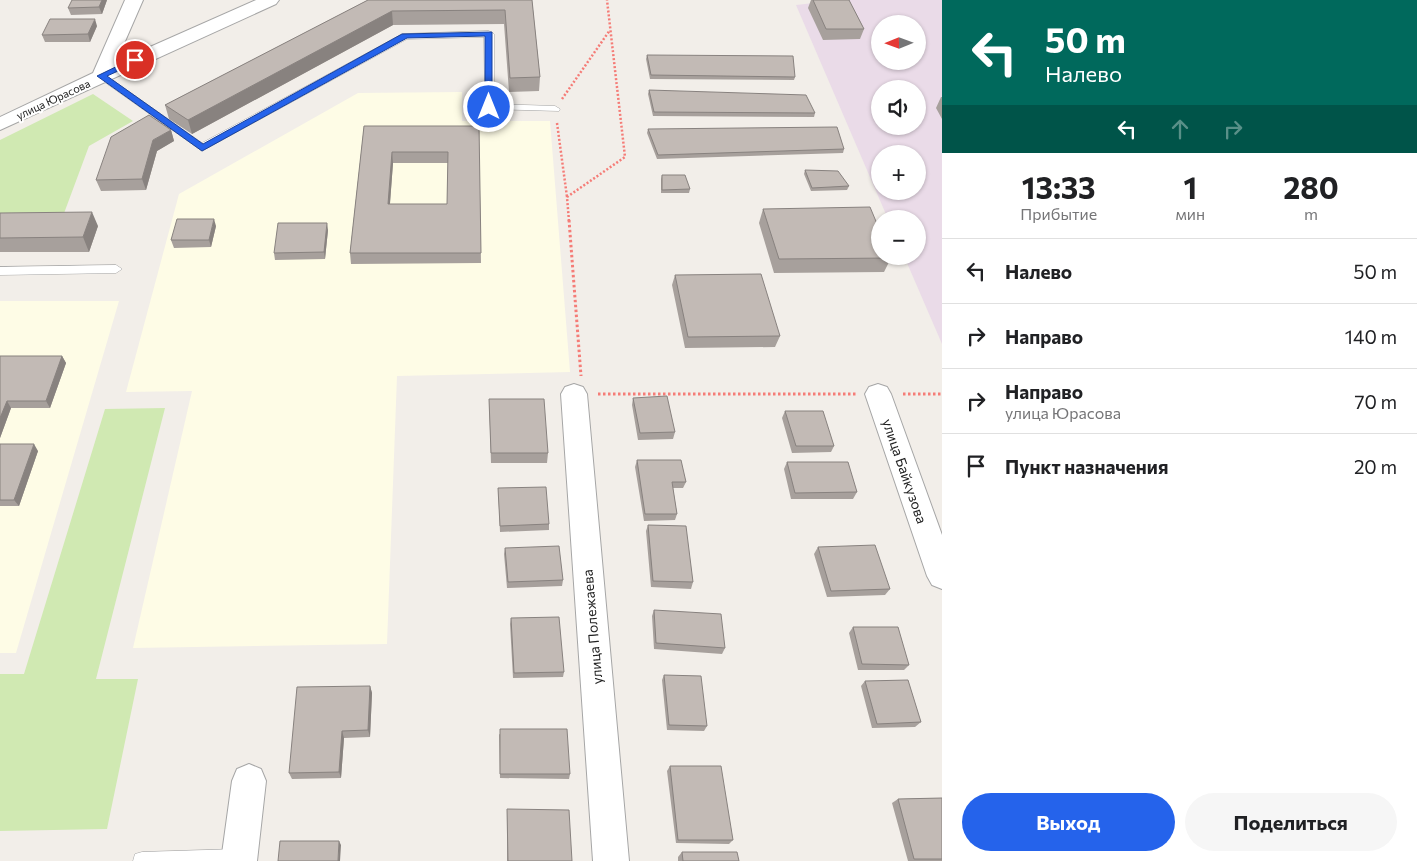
<!DOCTYPE html>
<html lang="ru">
<meta charset="utf-8">
<style>
:root{--surface:#fff;--page:#f6f6f6;--text:#202124;--muted:#757577;--line:#e0e0e0;--accent:#2563eb}
body{margin:0;font-family:Commissioner,sans-serif;background:var(--page);color:var(--text);height:100vh;display:flex;flex-direction:column;font-size:19px;white-space:nowrap}
*{box-sizing:border-box;margin:0}
p{font-size:16px;color:var(--muted)}
.icon{flex:none;width:28px;height:28px;fill:none;stroke:currentColor;stroke-width:2;stroke-linecap:round;stroke-linejoin:round}
.map{position:relative;flex:1;overflow:hidden}
.drawer{display:flex;flex-direction:column;background:var(--surface);width:475px}
.drawer>*{flex:none}
.top-card{background:#00695c;color:#fff;overflow:hidden}
.needle{width:32px;rotate:269deg}
.buttons{position:absolute;left:871px;top:15px;display:grid;gap:10px}
.buttons a{display:grid;place-items:center;width:55px;height:55px;border-radius:50%;background:var(--surface);box-shadow:0 1px 4px #0004;font-size:25px}
.pin{position:absolute;display:grid;place-items:center;width:42px;height:42px;color:#fff;margin:-21px;border:2px solid #fff;border-radius:50%;box-shadow:0 1px 5px #0007}
.me{position:absolute;width:55px;margin:-28px;rotate:0deg;stroke-linejoin:round;filter:drop-shadow(0 0 4px #0008)}
.turn{display:flex;align-items:center;gap:18px;height:105px;padding:0 20px;font-size:22px}
.turn .icon{width:65px;height:65px;stroke-width:2.5}
.turn b{display:block;font-size:35px;line-height:42px}
.lanes{display:flex;align-items:center;height:48px;padding:0 20px;background:#0003;justify-content:center;gap:25px;direction:ltr}
.lanes .off{opacity:.35}
.eta{display:flex;justify-content:space-evenly;align-items:center;height:85px;text-align:center}
.eta b{font-size:30px;font-weight:700;line-height:35px}
.cta{display:flex;gap:10px;margin-top:auto;padding:10px 20px}
.cta a{flex:1;height:58px;border-radius:30px;background:var(--accent);color:#fff;font-size:20px;font-weight:700;line-height:58px;text-align:center}
.cta a+a{background:var(--page);color:var(--text)}
ul{padding:0;list-style:none}
li{display:flex;align-items:center;gap:15px;height:65px;padding:0 20px;border-top:1px solid var(--line)}
li div{flex:1}
li b{display:block;font-size:19px}
li em{font-style:normal}
main{display:flex;flex:1;min-height:0}
.map>svg:first-child{display:block}
</style>
<main>
<div class="map">
<svg width="942" height="861" viewBox="0 0 942 861">
<rect width="100%" height="100%" fill="#f2eee9"/>
<!-- industrial -->
<path fill="#eadbe8" fill-rule="evenodd" d="M840 0H942V344L904 256H918V219H888L796 5ZM880 24H918V61H880ZM880 89H918V126H880ZM880 154H918V191H880Z"/>
<!-- education -->
<path fill="#fefce6" d="M462 92V121H550L570 372 397 376 387 644 133 648 192 391 126 392 179 194 358 93Z
M0 301H119L16 653H0Z"/>
<!-- grass -->
<path fill="#d0e9b2" d="M93 94 133 121 89 146 63 216 0 218V140Z
M165 408 96 679H138L107 829 0 831V674H24L105 409Z"/>
<g fill="none" stroke-linecap="round" stroke-linejoin="round">
<!-- lane casing -->
<g stroke="#a6a6a6" stroke-width="1">
<path id="lane" d="M489 31 494 34V104L555 106 560 109 559 111 485 109 484 37 407 39 202 151 96 76 98 74H104L202 143 402 34Z
M116 265 122 269 116 273 0 275V267Z
M239 849 246 851 248 858 247 861H133L135 854 142 852Z"/>
</g>
<!-- street casing -->
<g stroke="#a6a6a6" stroke-width="2">
<path id="street" d="M125 0H143L116 62 256 0H279L276 4 0 130V117L93 73Z
M574 384 583 387 587 394 629 861H593L561 394 565 387Z
M878 384 887 387 891 394 942 535V589L932 585 927 576 865 394 869 387Z
M249 764 261 769 266 781 257 861H221L232 781 237 769Z"/>
</g>
<!-- path-far1 -->
<path stroke="#f57c77" stroke-width="2.5" stroke-dasharray="2 2" stroke-linecap="butt" d="M562 99 610 30
M557 123 567 197
M569 221 567 197 625 157 607 0"/>
<!-- path -->
<path stroke="#f57c77" stroke-width="3" stroke-dasharray="2.5 2.5" stroke-linecap="butt" d="M569 220 581 376
M598 394H856
M903 394H942"/>
<!-- lane -->
<use href="#lane" fill="#fff" fill-rule="evenodd"/>
<!-- street -->
<use href="#street" fill="#fff" fill-rule="evenodd"/>
</g>
<!-- wall -->
<path fill="#a7a09c" fill-rule="evenodd" d="M107 0 102 14 71 15 68 8Z
M368 0H532L540 77 539 91 509 92 504 24 393 25 192 134 169 119 165 105Z
M811 0H849L864 29 860 39 823 40 808 8Z
M97 26 90 42H45L42 35Z
M647 55 795 77 794 80 650 79 646 59Z
M649 90 815 113 814 117 653 116 648 94Z
M941 97H942V119L936 108Z
M364 126H479L481 263 351 264 350 253ZM393 163H448L447 204H390Z
M648 129 844 149 843 153 657 159 647 133Z
M171 130 174 141 157 151 146 190 101 191 96 180Z
M805 170 849 186 847 190 811 191 804 174Z
M662 175 690 189 689 193H661V179Z
M763 209 891 258 884 272 774 273 759 223Z
M0 213 98 226 89 252H0Z
M216 226 211 247 174 248 171 240Z
M328 230 325 259 275 260 274 253Z
M675 275 780 336 775 347 685 348 672 285Z
M0 356H62L66 363 50 408H11L0 438Z
M633 398 675 432 673 439 638 440 632 405Z
M489 399 548 453 547 463H491Z
M785 411 834 446 831 452 792 453 782 418Z
M0 444 38 451 19 506H0Z
M637 460 686 482 683 488H673L677 514 675 520 644 521 635 467Z
M787 462 857 492 853 499H791L784 469Z
M498 488 549 524V530L500 532Z
M648 525 693 582 691 589 651 587 646 531Z
M818 547 890 589 885 595 827 597 814 554Z
M505 548 563 580 562 586 507 588 504 554Z
M654 610 725 648 722 654 654 649 652 616Z
M511 618 564 672 563 677 513 678 510 624Z
M853 627 909 665 904 670H858L849 633Z
M664 675 707 726 704 731 667 730 662 680Z
M865 681 921 722 915 727 872 728 861 686Z
M370 686 372 693 370 737 344 738 341 778 292 779 289 773Z
M499 734 570 774 569 779 500 778Z
M670 766 733 840 729 844 676 843 667 771Z
M942 798V861H908L892 803 898 799Z
M507 809 572 861H507Z
M682 852 739 861H678V857Z"/>
<!-- shaded-wall -->
<path fill="#88827f" d="M102 0H107L102 14 99 7Z
M392 11 393 25 192 134 188 120Z
M95 19 97 26 90 42 88 34Z
M171 130 174 141 157 151 146 190 142 179 153 140Z
M392 152 393 163 389 215 388 204Z
M92 212 98 226 89 252 83 237Z
M214 219 216 226 211 247 209 240Z
M327 223 328 230 325 259 324 252Z
M62 356 66 363 50 408 46 401Z
M7 401 11 408 0 438V418Z
M34 444 38 451 19 506 14 500Z
M370 686 372 693 370 737 368 730Z
M342 731 344 738 341 778 339 772Z
M339 841 341 845 340 861H338Z"/>
<!-- building -->
<path fill="#c2bab5" stroke="#88827f" fill-rule="evenodd" d="M72 0H102L99 7 68 8Z
M368 0H532L540 77 510 78 505 10 392 11 188 120 165 105Z
M813 0H849L864 29H826Z
M50 19H95L88 34 42 35Z
M647 55 793 56 795 77 651 75Z
M649 90 806 95 815 113 654 112Z
M149 115 171 130 153 140 142 179 96 180 111 137Z
M364 126H479L481 253H350ZM392 152H448L447 204H388Z
M837 127 844 149 658 155 648 129Z
M805 170 838 171 849 186 812 188Z
M662 175H685L690 189 662 190Z
M870 207 880 231V256H891V258L779 259 763 209Z
M92 212 83 237 0 238V213Z
M177 219H214L209 240H171Z
M278 223H327L324 252 274 253Z
M761 274 780 336 688 337 675 275Z
M0 356H62L46 401H7L0 418Z
M667 396 675 432 640 433 633 398Z
M489 399H544L548 453H491Z
M785 411H823L834 446H796Z
M0 444H34L14 500H0Z
M637 460H681L686 482H672L677 514H645Z
M787 462H848L857 492 795 493Z
M546 487 549 524 500 526 498 488Z
M648 525 686 526 693 582 653 581Z
M875 545 890 589 831 591 818 547Z
M559 546 563 580 508 582 505 548Z
M654 610 721 614 725 648 656 643Z
M559 617 564 672 514 673 511 618Z
M853 627H898L909 665 862 664Z
M664 675 701 676 707 726 669 725Z
M908 680 921 722 877 724 865 681Z
M370 686 368 730 342 731 339 772 289 773 297 687Z
M500 729H567L570 774H500Z
M670 766H721L733 840H678Z
M942 798V859H914L898 799Z
M507 809 569 810 572 861H508Z
M280 841H339L338 861H278Z
M682 852H737L739 861H683Z"/>
<!-- route -->
<path fill="#2563eb" stroke="#184099" d="M492 32V109L485 107V36L407 38 202 151 97 76 132 59H138V62L107 76 203 144 402 34Z"/>
<g text-anchor="middle" dominant-baseline="central" stroke-width="4" stroke-linejoin="round" paint-order="stroke">
<!-- far-street labels -->
<g font-size="11" fill="#222" stroke="#fff">
<text transform="translate(53 99) rotate(-25)">улица Юрасова</text>
</g>
<!-- street labels -->
<g font-size="14" fill="#222" stroke="#fff">
<text transform="translate(905 471) rotate(71)">улица Байкузова</text>
<text transform="translate(592 627) rotate(-95)">улица Полежаева</text>
</g>
</g>
</svg>
<div class="buttons">
<a><svg class="needle" viewBox="-14 -14 28 28"><path d="M0-13l5 13h-10z" fill="#e53935"/><path d="M0 13l5-13h-10z" fill="#757577"/></svg></a>
<a><svg class="icon" aria-label="sound" viewBox="0 0 24 24"><path d="M4 9h4l5-4v14l-5-4H4zM17 9q2 3 0 6"/></svg></a>
<a>+</a>
<a>−</a>
</div>
<div class="pin" style="left:135px;top:60px;background:#d93025"><svg class="icon" aria-label="arrive" viewBox="0 0 24 24"><path d="M6 21V4h12l-3 4 3 4H6"/></svg></div>
<svg class="me" style="left:489px;top:107px" viewBox="-20 -20 40 40"><circle r="17" fill="#2563eb" stroke="#fff" stroke-width="3"/><path d="M0-11L8 9 0 5-8 9z" fill="#fff"/></svg>
</div>
<section class="drawer">
<div class="top-card">
<div class="turn"><svg class="icon" aria-label="left" viewBox="0 0 24 24"><path d="M17 20v-9H6M10 6l-5 5 5 5"/></svg><div><b>50 m</b>Налево</div></div>
<div class="lanes"><svg class="icon" aria-label="left" viewBox="0 0 24 24"><path d="M17 20v-9H6M10 6l-5 5 5 5"/></svg><svg class="icon off" aria-label="ahead" viewBox="0 0 24 24"><path d="M12 20V5M6 11l6-6 6 6"/></svg><svg class="icon off" aria-label="right" viewBox="0 0 24 24"><path d="M7 20v-9h11M14 6l5 5-5 5"/></svg></div>
</div>
<div class="eta">
<div><b>13:33</b><p>Прибытие</p></div>
<div><b>1</b><p>мин</p></div>
<div><b>280</b><p>m</p></div>
</div>
<ul>
<li><svg class="icon" aria-label="left" viewBox="0 0 24 24"><path d="M17 20v-9H6M10 6l-5 5 5 5"/></svg><div><b>Налево</b></div><em>50 m</em></li>
<li><svg class="icon" aria-label="right" viewBox="0 0 24 24"><path d="M7 20v-9h11M14 6l5 5-5 5"/></svg><div><b>Направо</b></div><em>140 m</em></li>
<li><svg class="icon" aria-label="right" viewBox="0 0 24 24"><path d="M7 20v-9h11M14 6l5 5-5 5"/></svg><div><b>Направо</b><p>улица Юрасова</p></div><em>70 m</em></li>
<li><svg class="icon" aria-label="arrive" viewBox="0 0 24 24"><path d="M6 21V4h12l-3 4 3 4H6"/></svg><div><b>Пункт назначения</b></div><em>20 m</em></li>
</ul>
<div class="cta"><a>Выход</a><a>Поделиться</a></div>
</section>
</main>
